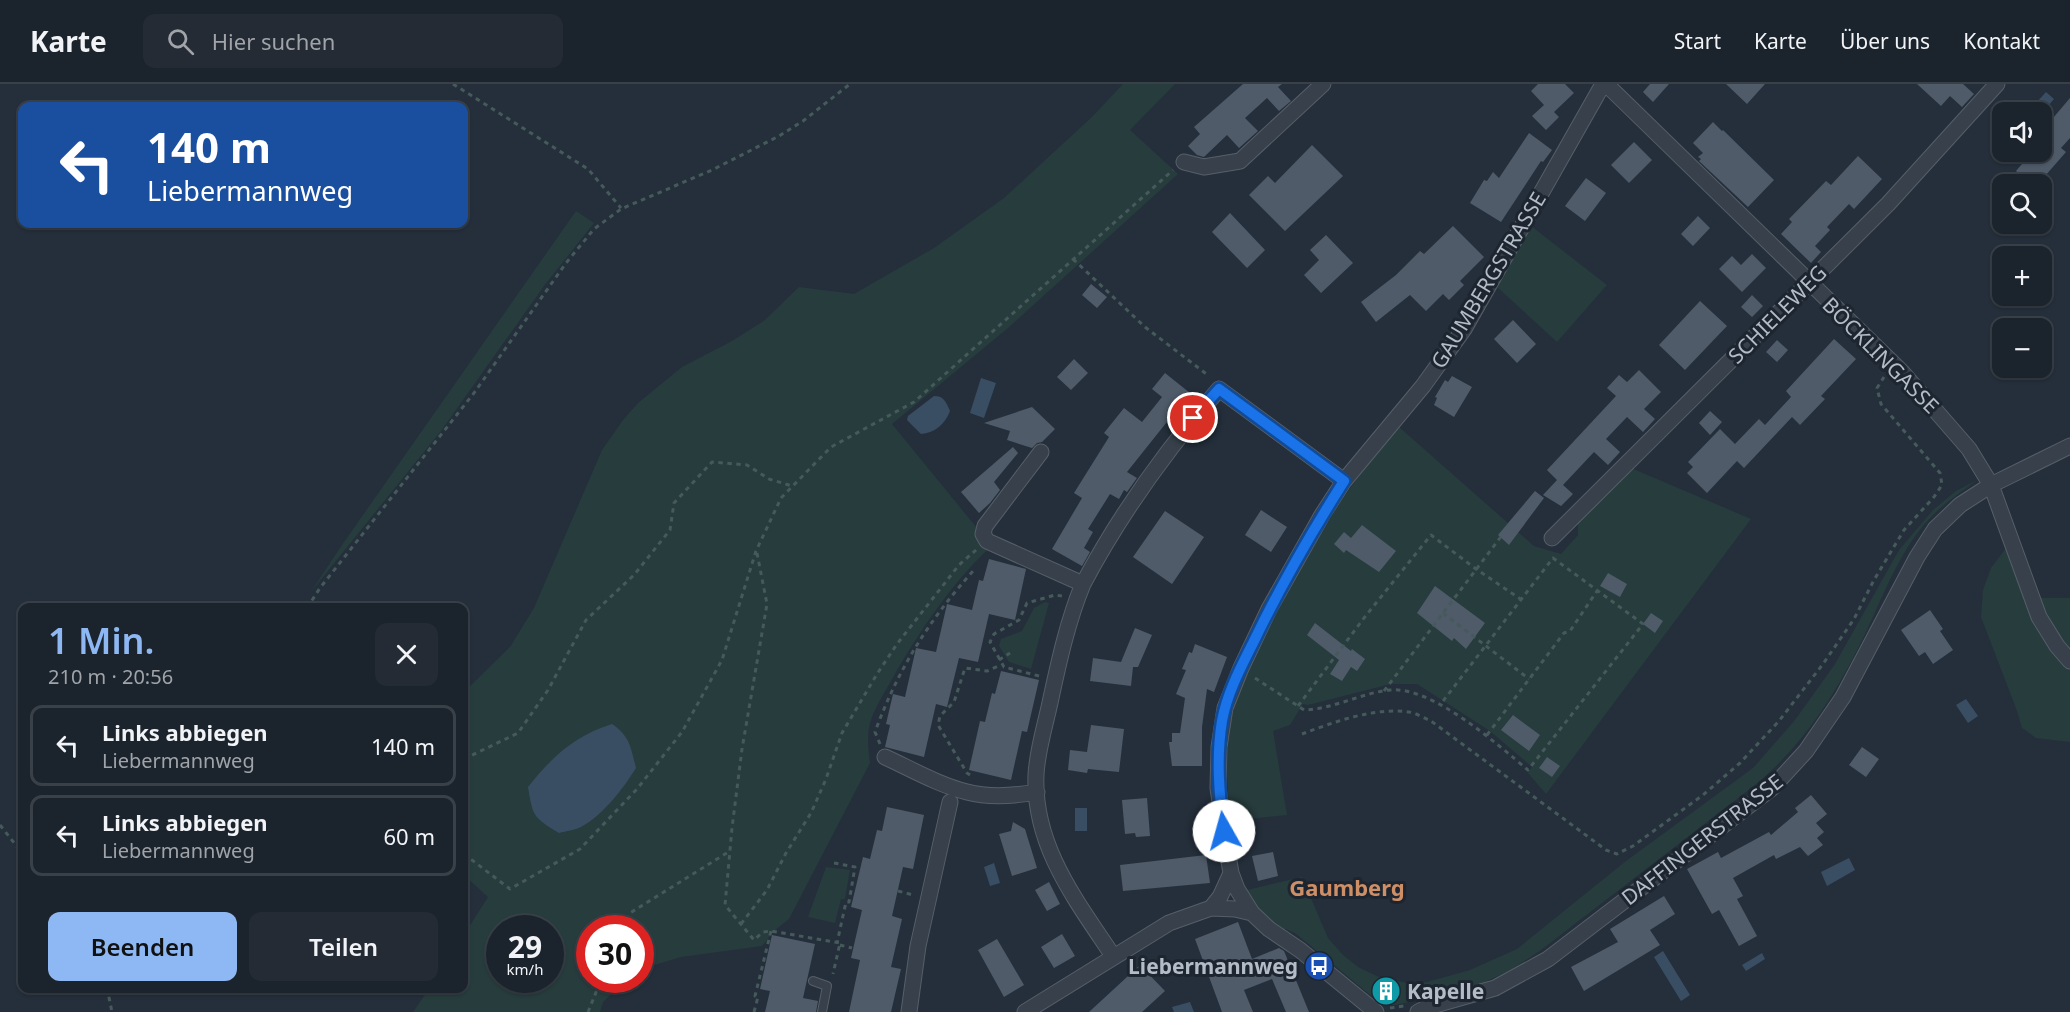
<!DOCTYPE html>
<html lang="de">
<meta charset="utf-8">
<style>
:root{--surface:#1b232c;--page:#242b34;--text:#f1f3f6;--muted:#a0a4a9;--line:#394048;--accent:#8db8f3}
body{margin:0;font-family:"Noto Sans",sans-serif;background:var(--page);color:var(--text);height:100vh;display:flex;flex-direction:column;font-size:22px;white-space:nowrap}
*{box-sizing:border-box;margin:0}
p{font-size:20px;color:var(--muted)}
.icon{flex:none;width:33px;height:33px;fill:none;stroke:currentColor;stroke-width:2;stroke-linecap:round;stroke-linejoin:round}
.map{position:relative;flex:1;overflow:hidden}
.drawer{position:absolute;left:18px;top:519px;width:450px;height:390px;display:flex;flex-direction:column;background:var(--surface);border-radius:12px;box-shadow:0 2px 4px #0004,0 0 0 2px var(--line)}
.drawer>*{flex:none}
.top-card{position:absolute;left:18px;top:18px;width:450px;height:126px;border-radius:12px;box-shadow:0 2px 4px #0004,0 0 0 2px var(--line);background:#1a4fa0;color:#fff;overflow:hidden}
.tools{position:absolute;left:1992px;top:18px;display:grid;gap:12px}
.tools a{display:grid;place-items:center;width:60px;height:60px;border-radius:12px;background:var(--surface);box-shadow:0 2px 4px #0004,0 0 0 2px var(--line);font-size:30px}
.speed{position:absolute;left:486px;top:831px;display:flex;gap:12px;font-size:30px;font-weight:700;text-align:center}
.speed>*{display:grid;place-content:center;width:78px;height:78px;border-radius:50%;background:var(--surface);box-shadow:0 2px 4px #0004,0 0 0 2px var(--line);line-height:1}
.speed small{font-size:15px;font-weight:400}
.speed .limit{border:9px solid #d22;background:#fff;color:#111}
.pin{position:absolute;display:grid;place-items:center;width:51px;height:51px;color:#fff;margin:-26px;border:3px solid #fff;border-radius:50%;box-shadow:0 2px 6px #0007}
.me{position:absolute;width:66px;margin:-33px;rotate:353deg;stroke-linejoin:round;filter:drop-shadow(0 0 4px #0008)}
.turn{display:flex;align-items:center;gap:21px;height:126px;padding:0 30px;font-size:27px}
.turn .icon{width:78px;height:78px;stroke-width:2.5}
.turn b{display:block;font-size:42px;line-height:51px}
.round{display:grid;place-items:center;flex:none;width:63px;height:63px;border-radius:12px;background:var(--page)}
.overview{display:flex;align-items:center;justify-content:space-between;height:102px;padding:0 30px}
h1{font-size:36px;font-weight:600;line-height:45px;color:var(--accent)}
.action{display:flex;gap:12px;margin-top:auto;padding:12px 30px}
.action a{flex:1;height:69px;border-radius:12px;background:var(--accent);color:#111;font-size:24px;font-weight:600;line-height:69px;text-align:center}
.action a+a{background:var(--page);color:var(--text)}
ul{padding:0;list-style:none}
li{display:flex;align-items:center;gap:18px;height:81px;margin:0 12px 9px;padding:0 18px;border:3px solid var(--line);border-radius:12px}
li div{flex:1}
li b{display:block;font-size:22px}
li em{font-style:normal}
header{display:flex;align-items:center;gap:36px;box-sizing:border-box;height:84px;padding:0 30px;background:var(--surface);border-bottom:2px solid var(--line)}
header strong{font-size:28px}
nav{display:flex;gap:33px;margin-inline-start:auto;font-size:21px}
.search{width:420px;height:54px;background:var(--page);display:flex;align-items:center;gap:15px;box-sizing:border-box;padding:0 21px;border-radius:12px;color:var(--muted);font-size:22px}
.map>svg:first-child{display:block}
</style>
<header>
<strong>Karte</strong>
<div class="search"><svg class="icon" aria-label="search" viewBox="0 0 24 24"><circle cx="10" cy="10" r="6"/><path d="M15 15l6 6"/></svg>Hier suchen</div>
<nav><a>Start</a><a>Karte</a><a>Über uns</a><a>Kontakt</a></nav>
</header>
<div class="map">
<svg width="2070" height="928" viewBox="0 0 2070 928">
<rect width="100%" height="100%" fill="#242f3b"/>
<!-- green -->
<path fill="#273c3d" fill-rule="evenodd" d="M1123 0H1175L1130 46 1178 90 1008 244 892 340 977 444 983 463 987 466C950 502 922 544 896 588 888 603 878 618 872 633 866 648 868 664 870 679L789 835 774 847 762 862 681 873 641 885 640 844H590V896H626L603 918 600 928H413L429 905 464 904V851L488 813 464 791V608L510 563 534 524 602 366 623 336 638 319 682 283 732 257 765 236 799 203 854 210 934 164 1004 114 1092 33ZM500 844H550V896H500Z
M576 127 594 139 544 202 441 347 310 509 342 461Z
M1531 142 1607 201 1557 258 1497 203Z
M1399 343 1534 462 1561 470 1578 451V439L1631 384 1751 435 1546 710 1528 689 1532 683 1490 647 1417 600H1391L1308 621 1303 620 1290 641 1273 647 1287 731 1230 737C1227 700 1223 660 1234 624 1245 587 1265 550 1283 517 1305 478 1325 439 1351 403 1366 382 1383 363 1399 343Z
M1977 396C1963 407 1947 417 1934 430 1902 461 1885 508 1866 548 1839 605 1805 660 1755 701L1541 866C1526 876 1512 886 1496 893 1466 907 1429 913 1396 921H1388L1375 915 1295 849 1285 845 1284 848 1259 827 1247 806 1302 793 1328 854 1343 871 1358 883 1381 894 1407 899 1427 898 1470 886 1517 865 1626 777 1753 684 1795 636 1835 580 1899 466 1933 426 1956 407Z
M2006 464 2039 548 2054 569 2070 584V658L2036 654 2022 644 2017 627 1981 533 1983 506 1991 484Z
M2039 514H2070V567L2053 546Z
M1045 518 1049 519 1031 585 1009 578 999 562 1001 555 1022 547 1034 524Z
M826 783 850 786 845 815H841L835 839 808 833Z"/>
<!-- water -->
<path fill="#3a4e63" d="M2046 8 2054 15 2042 29 2028 28Z
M981 294 996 299 984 334 970 329Z
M934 312C944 312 946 318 950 327 945 340 935 349 921 350L907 336 908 332Z
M1966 615 1978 632 1968 639 1956 621Z
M612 640C630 652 631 664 636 684 623 705 603 731 581 743 575 746 566 747 559 749 533 733 533 733 528 703 552 673 574 652 612 640Z
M1075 724H1087V747H1075Z
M1849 774 1855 786 1827 802 1821 788Z
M994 779 1000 799 990 802 984 783Z
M1663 867 1690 911 1681 917 1654 873Z
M1762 869 1765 875 1746 887 1742 881Z
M1190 918 1194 928H1174L1172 923Z"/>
<!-- building -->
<path fill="#4f5b69" d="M1243 0H1282L1278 3 1291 17 1279 27 1267 14 1245 34 1258 47 1239 64 1227 51 1204 73 1197 71 1188 62 1200 50 1194 43Z
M1538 0H1565L1574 9 1554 28 1559 33 1546 46 1532 32 1544 21 1531 7Z
M1650 0H1669L1653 18 1643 8Z
M1726 0H1765L1747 20Z
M1917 0H1963L1974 10 1962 23 1950 12 1941 22Z
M2070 14V54L2061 64 2066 68 2038 100H2032L2016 87 2032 68H2042V47Z
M1713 38 1722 47 1723 46 1774 96 1748 123 1699 77 1701 75 1698 73 1703 69 1693 59Z
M1529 49 1552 66 1543 78 1541 77 1501 138 1470 119 1484 96 1487 97 1493 88 1499 94Z
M1634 58 1652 76 1629 99 1611 81Z
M1312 61 1343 92 1285 147 1249 111 1268 92 1275 99Z
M1858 72 1882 95 1854 125 1849 120 1827 143 1830 146 1815 162 1821 168 1811 179 1781 150 1792 138 1789 135 1826 97 1831 101Z
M1586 94 1606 109 1585 137 1565 122Z
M1230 129 1265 166 1247 184 1212 148Z
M1698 132 1710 144 1693 162 1681 150Z
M1453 142 1484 173 1460 197 1464 201 1449 216 1443 210 1426 227 1410 211 1376 238 1361 218 1396 191 1420 167 1424 170Z
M1326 151 1353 179 1321 209 1304 191 1319 176 1310 166Z
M1752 170 1766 184 1742 208 1719 185 1732 172 1741 181Z
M1091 200 1107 213 1097 224 1082 211Z
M1752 211 1763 222 1752 233 1741 223Z
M1700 217 1727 242 1685 286 1659 261Z
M1513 236 1536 260 1517 279 1494 255Z
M1834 255 1856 275 1821 312 1825 315 1800 341 1792 333 1744 384 1737 377 1707 409 1687 389 1693 383 1688 378 1720 345 1735 360 1759 335 1765 341 1791 313 1786 307Z
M1777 256 1788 266 1777 278 1766 268Z
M1074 275 1088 289 1071 306 1057 293Z
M1639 286 1661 308 1644 325 1655 335 1643 348 1627 333 1606 355 1620 368 1608 381 1594 368 1563 401 1573 410 1561 422 1543 411 1557 396 1547 386 1616 312 1607 304 1619 291 1627 298Z
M1165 289 1190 309 1127 388 1137 394 1127 408 1124 406 1119 415 1110 410 1088 445 1093 448 1084 464 1090 468 1082 482 1052 465 1082 414 1074 409 1109 353 1104 349 1124 324 1142 338 1162 313 1152 305Z
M1452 292 1472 303 1454 333 1434 321 1437 314 1435 313 1445 296 1448 298Z
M1032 323 1055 345 1042 358 1037 359 1032 364 1007 356 1010 347 984 339Z
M1710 327 1722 338 1710 351 1699 339Z
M1013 363 1018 369 994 398 1000 406 990 419 979 429 961 408Z
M1535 407 1544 414 1509 461 1498 451Z
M1261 426 1287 443 1271 468 1245 451Z
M1165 427 1204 453 1172 500 1133 473Z
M1362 441 1396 467 1379 488 1346 466 1344 469 1334 460 1344 448 1351 454Z
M989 475 1026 485 1015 536 989 530 978 578 959 574 947 623 936 620 924 673 885 663 890 641 886 640 893 610 905 613 916 564 936 568 947 520 972 526 979 496 983 497Z
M1608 489 1627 500 1620 513 1600 502Z
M1435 502 1485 539 1466 565 1454 554 1452 557 1417 529Z
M1930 526 1943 545 1940 547 1953 566 1933 580 1925 568 1919 572 1901 546Z
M1651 529 1663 537 1655 549 1643 540Z
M1315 539 1351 567 1352 565 1365 575 1357 587 1351 583 1342 597 1330 590 1339 576 1307 551Z
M1135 544 1152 551 1138 583H1133L1131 602 1090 597 1093 574 1121 578Z
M1195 560 1227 573 1214 608 1207 605 1202 643V682H1172L1169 658H1172V649H1180L1185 614 1176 610 1186 586 1182 585 1189 568 1192 569Z
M1001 587 1039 596 1027 648 1022 647 1011 696 969 686 980 637 985 638 992 609 995 610Z
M1513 631 1540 651 1529 667 1501 646Z
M1091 641 1124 645 1119 688 1088 685 1087 689 1068 686 1070 666 1087 668Z
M1862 663 1879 675 1866 693 1849 681Z
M1547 673 1560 682 1552 693 1539 684Z
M1811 711 1827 730 1816 739 1824 748 1817 754 1823 761 1808 772 1800 763 1776 775 1774 771 1733 794 1743 812 1737 815 1757 852 1739 862 1719 826 1712 830 1687 785 1718 768 1721 774 1769 748 1771 751 1798 728 1795 724Z
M1147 714 1150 752 1136 753 1135 749 1125 750 1122 716Z
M887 723 924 731 913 785 903 783 892 832 902 835 891 883 901 885 891 928H849L860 876 851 874 862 826 851 823 863 773 870 775 877 746 882 747Z
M1013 738 1025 745 1037 784 1012 792 999 750 1011 747Z
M1273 768 1278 792 1258 797 1252 772Z
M1206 771 1210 799 1123 807 1120 781Z
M1049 798 1060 820 1047 827 1035 806Z
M1664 812 1675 830 1650 846 1660 861 1584 907 1571 883 1618 858 1610 845Z
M1238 838 1252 875 1279 864 1284 867 1309 928H1286L1272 895 1244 906 1253 928H1222L1195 855Z
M1062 850 1075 872 1054 884 1041 863Z
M772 851 815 860 803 914 818 917 816 928H765L770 907 760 905Z
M997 855 1024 901 1004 913 978 866Z
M1140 881 1165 907 1142 928H1089Z"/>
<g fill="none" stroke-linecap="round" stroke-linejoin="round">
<!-- service casing -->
<g stroke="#565f69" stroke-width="10">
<path id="service" d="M813 897 827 902 822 928"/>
</g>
<!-- minor casing -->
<g stroke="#565f69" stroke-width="17">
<path id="minor" d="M1606 0 1902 288 1969 365 1991 401 2039 533 2057 562 2070 577
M1184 78 1204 83 1240 77 1323 0
M1041 368 985 442 983 450 987 457 1083 500
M1552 454 1888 120 1997 0
M885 673C911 685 939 701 967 708 990 714 1014 712 1037 708
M1211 824 1220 813 1231 789
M1113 872C1076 816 1033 762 1036 691 1037 666 1046 639 1051 614 1059 577 1068 536 1083 500 1120 430 1167 365 1219 305L1344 397
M909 928 918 862 950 718
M1025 928 1169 839 1211 824 1235 825 1252 829
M1376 928 1300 866 1269 845 1252 829 1237 805 1231 789 1226 760 1218 704 1219 663 1225 624 1241 584 1269 525 1322 431 1344 397 1423 302 1464 245 1603 0
M1418 928 1428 923 1495 904 1548 875 1772 704 1806 667 1843 613 1917 473 1935 445 1960 421 1991 401 2070 362"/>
</g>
<!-- path -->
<path stroke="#46595b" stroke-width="3" stroke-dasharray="4.5 4.5" stroke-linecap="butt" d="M453 0 588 85 621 124
M1073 175 1145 243 1209 292
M757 469 767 520 742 665 732 744 725 821 754 856 763 848 771 847 840 859 833 890
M307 524 320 504 474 309 566 179 594 145 621 125 712 86 779 52 803 37 850 0
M1443 529 1529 595
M999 576 1010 569
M1039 592 1004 583 990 558 994 550 1019 536 1027 519 1055 511 1062 512
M1255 594 1304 626C1334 625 1361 609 1390 606 1432 602 1497 660 1528 686L1643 540 1553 474 1440 621
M1384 607 1503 450
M1298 622 1364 534 1431 451 1476 485 1522 516
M1302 650C1334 638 1374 623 1409 628 1416 629 1424 634 1431 637L1606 766 1617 770 1633 762 1703 711 1740 679 1779 637 1823 580 1854 535 1874 496 1904 446 1934 413 1942 401 1940 389 1881 320 1877 304 1884 293
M1487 651 1564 549 1570 547 1597 507
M880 660 875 648C898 585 929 536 974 486
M464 675 518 649 548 606 586 536 634 491 670 446 674 419 712 378 747 381 769 395 792 402
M970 691 967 689 938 641 940 632 954 618 965 584 987 587 1001 581
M0 741 22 769
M464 770 510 805 580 765 637 705 682 648 722 576 756 467 781 414 831 363 914 318 1173 86
M834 779 855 783 849 818H846L837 859
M898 807 913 811
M741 840 767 806 786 769 811 729 826 695 842 649 877 590 897 560 959 481 976 466
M623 844 630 829 730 767
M840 861 852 864
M107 904 112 928
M1390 924 1404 922
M588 928 601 896
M754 928 758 913 755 912 771 847"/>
<!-- service -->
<use href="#service" stroke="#38414b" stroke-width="8"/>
<!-- minor -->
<use href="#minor" stroke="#38414b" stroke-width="15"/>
</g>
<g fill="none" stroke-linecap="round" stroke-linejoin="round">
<!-- route casing -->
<g stroke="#114b97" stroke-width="15">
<path id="route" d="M1193 334 1219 305 1344 397C1311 449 1281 501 1254 557 1241 583 1227 609 1222 637 1216 674 1219 710 1224 747"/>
</g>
<!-- route -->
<use href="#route" stroke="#1a73e8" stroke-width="10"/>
</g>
<!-- icons -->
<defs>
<g id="bus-disc" transform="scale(1.5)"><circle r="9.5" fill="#1a4fb4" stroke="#1d2630"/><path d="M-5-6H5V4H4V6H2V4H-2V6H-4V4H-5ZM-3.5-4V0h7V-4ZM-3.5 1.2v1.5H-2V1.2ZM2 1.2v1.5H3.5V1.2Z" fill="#fff"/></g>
<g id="building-disc" transform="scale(1.5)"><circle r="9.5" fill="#0f9aa8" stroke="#1d2630"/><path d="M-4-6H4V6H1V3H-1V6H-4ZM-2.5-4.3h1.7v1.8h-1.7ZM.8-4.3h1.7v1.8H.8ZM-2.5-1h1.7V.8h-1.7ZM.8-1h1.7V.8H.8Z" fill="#fff"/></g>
</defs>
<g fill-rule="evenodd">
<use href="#bus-disc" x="1319" y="882"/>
<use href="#building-disc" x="1386" y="907"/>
</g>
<g text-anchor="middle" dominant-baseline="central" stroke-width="6" stroke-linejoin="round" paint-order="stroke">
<!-- street labels -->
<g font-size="21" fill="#b3bcc7" stroke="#1d2630">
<text transform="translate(1488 196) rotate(-59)">GAUMBERGSTRASSE</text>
<text transform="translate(1777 230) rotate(-45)">SCHIELEWEG</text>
<text transform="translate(1881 271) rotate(45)">BÖCKLINGASSE</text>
<text transform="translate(1702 755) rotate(-38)">DAFFINGERSTRASSE</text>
</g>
<!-- poi labels -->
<g font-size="21" font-weight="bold" fill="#b3bcc7" stroke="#1d2630" text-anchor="end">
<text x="1298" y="882">Liebermannweg</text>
<text x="1407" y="907" text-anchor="start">Kapelle</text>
</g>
<!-- neighbourhood labels -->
<g font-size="22" font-weight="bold" fill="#cf8f66" stroke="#1d2630">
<text x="1347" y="803">Gaumberg</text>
</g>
</g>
</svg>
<div class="tools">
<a><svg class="icon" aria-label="sound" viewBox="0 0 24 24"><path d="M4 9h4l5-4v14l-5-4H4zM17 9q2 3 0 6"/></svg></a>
<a><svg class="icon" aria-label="search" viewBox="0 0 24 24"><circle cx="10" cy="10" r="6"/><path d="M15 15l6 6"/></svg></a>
<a>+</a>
<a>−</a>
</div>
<div class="speed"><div>29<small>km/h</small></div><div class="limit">30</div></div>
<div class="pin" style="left:1193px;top:334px;background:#d93025"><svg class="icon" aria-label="arrive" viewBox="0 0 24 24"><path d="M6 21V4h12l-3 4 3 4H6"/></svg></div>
<svg class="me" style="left:1224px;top:747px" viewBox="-20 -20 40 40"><circle r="19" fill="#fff"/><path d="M0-13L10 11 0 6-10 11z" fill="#1a73e8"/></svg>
<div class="top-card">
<div class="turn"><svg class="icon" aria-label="left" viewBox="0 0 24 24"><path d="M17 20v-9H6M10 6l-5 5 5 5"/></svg><div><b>140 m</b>Liebermannweg</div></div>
</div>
<section class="drawer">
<div class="overview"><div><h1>1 Min.</h1><p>210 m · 20:56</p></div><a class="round"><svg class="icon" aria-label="close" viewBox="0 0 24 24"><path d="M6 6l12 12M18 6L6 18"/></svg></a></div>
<ul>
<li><svg class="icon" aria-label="left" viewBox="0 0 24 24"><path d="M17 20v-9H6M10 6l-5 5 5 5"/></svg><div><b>Links abbiegen</b><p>Liebermannweg</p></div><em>140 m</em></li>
<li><svg class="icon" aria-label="left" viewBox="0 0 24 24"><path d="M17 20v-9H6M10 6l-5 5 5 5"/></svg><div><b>Links abbiegen</b><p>Liebermannweg</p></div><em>60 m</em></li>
</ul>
<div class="action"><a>Beenden</a><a>Teilen</a></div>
</section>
</div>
